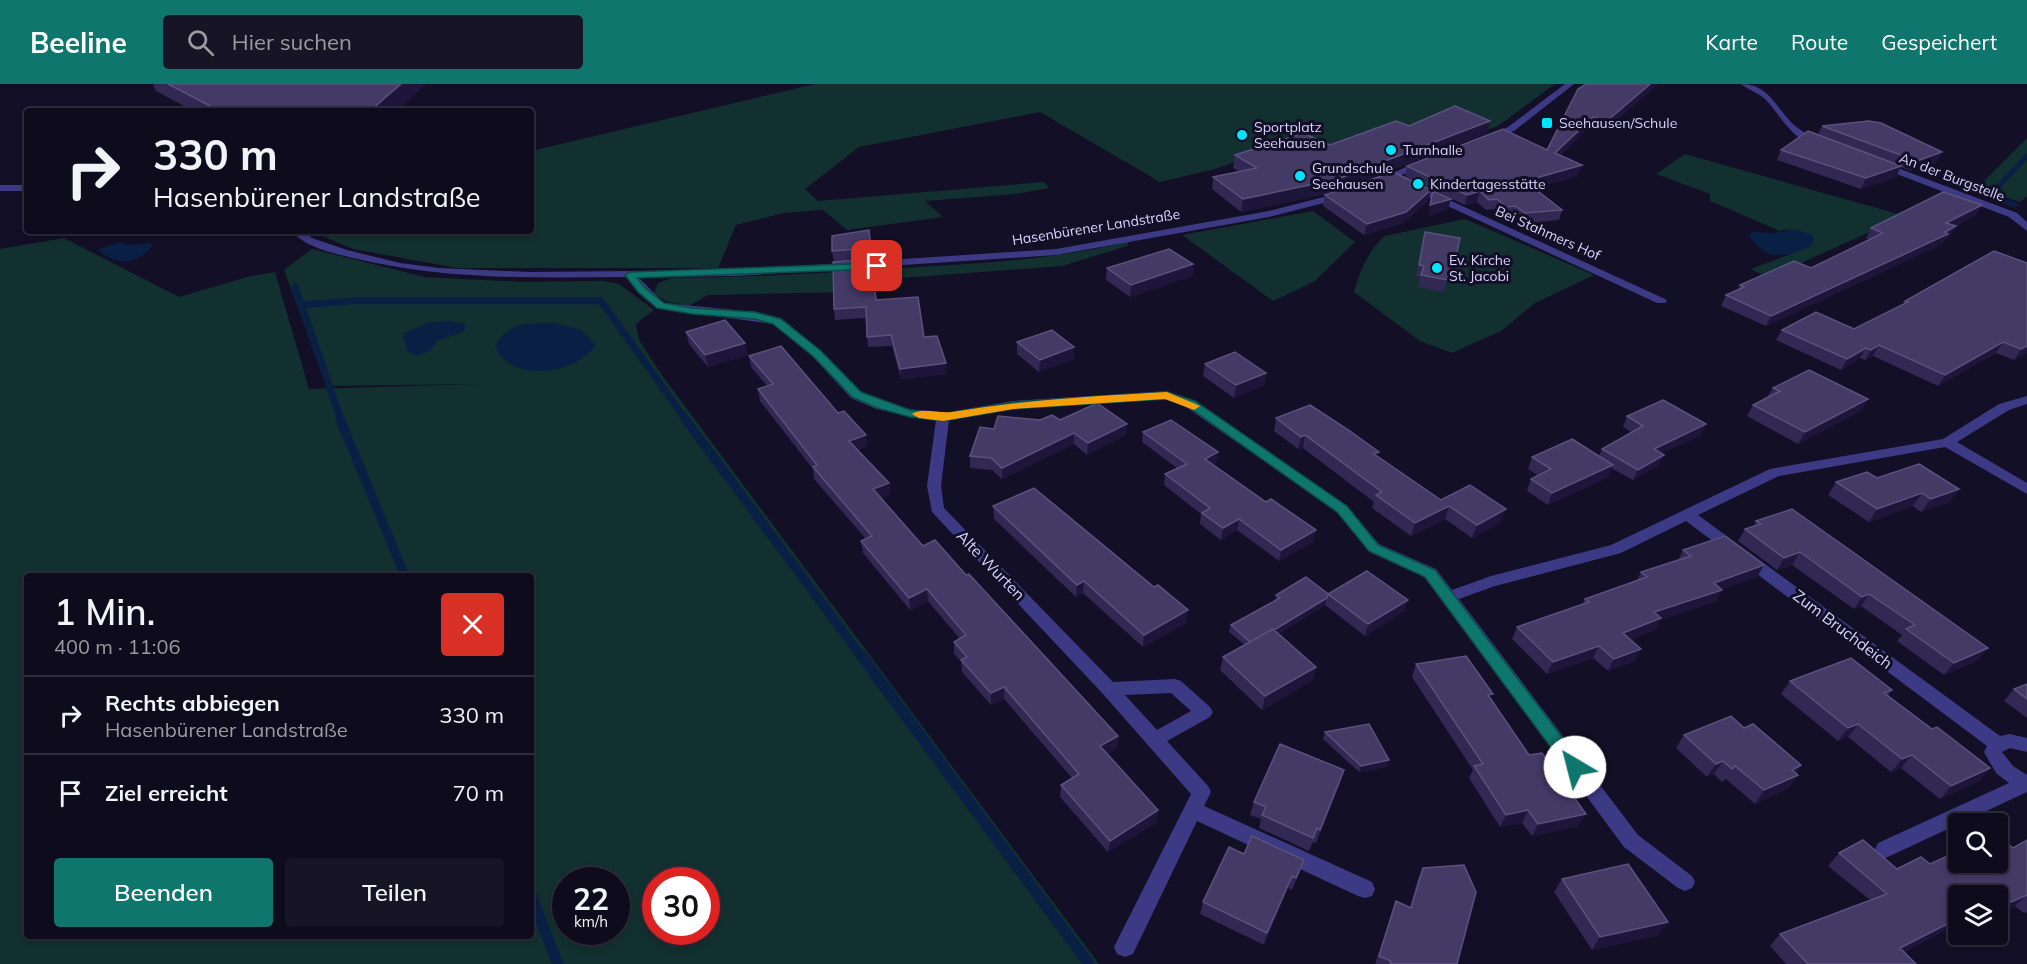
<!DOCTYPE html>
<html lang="de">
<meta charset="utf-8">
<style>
:root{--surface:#0e0b1c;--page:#171425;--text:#f1f3f6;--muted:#9b9ba3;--line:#2e2b3b;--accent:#0f766e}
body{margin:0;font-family:Mulish,sans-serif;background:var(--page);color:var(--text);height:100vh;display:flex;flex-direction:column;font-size:22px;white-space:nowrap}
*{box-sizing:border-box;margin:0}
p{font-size:20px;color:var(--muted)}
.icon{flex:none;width:33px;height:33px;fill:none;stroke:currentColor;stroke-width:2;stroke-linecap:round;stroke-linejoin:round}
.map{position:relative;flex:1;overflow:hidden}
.drawer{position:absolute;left:24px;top:489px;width:510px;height:366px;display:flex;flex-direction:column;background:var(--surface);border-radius:6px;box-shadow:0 3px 9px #0003,0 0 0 2px var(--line)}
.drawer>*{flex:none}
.guide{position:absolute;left:24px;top:24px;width:510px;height:126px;border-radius:6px;box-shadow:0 3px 9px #0003,0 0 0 2px var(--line);background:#0e0b1c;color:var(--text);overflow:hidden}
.fabs{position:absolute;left:1948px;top:729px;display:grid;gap:12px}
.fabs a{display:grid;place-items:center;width:60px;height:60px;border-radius:6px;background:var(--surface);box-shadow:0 3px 9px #0003,0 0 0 2px var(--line);font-size:30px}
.speed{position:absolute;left:552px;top:783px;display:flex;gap:12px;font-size:30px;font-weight:700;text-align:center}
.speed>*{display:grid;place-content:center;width:78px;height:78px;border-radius:50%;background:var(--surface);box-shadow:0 3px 9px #0003,0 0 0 2px var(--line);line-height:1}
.speed small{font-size:15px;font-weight:400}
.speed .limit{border:9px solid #d22;background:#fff;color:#111}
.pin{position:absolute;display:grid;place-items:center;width:51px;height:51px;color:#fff;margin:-26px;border-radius:12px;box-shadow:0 3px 9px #0006}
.me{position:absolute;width:66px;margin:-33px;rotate:323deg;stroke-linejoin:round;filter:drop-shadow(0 0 4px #0008)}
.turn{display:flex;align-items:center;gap:21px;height:126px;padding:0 30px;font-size:27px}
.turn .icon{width:78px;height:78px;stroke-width:2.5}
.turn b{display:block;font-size:42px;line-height:51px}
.round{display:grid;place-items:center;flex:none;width:63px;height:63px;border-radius:6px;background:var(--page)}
.overview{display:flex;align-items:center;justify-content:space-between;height:102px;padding:0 30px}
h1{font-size:36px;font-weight:600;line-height:45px}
.button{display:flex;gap:12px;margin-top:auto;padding:12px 30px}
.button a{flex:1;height:69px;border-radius:6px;background:var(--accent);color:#fff;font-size:24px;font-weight:600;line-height:69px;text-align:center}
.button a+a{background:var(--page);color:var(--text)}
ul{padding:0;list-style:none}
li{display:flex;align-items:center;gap:18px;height:78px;padding:0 30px;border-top:2px solid var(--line)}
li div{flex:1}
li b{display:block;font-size:22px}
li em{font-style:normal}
header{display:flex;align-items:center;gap:36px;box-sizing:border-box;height:84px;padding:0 30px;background:var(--accent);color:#fff}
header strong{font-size:28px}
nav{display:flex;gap:33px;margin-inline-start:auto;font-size:21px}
.search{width:420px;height:54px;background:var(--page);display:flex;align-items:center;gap:15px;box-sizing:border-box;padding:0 21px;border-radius:6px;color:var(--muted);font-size:22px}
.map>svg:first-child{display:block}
</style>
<header>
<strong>Beeline</strong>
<div class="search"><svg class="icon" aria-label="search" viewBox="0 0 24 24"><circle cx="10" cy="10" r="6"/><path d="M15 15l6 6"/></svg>Hier suchen</div>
<nav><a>Karte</a><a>Route</a><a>Gespeichert</a></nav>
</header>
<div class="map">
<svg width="2027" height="880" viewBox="0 0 2027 880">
<rect width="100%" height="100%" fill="#130f26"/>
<!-- green -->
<path fill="#12302f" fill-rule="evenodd" d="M815 0H1555L1498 42 1372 85 1303 55 1215 85 1160 98 1040 28 859 63 805 105 818 117 1044 98 1049 104 1016 110 925 117 943 133 847 146 823 126 784 129 736 141 718 184H457L353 165 320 151 317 147H531V67Z
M2027 54V112L2020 118 1977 104Z
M1685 70 1905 132 1768 194 1751 185 1796 168 1786 145 1780 147 1710 117V110L1656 90Z
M1313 127 1355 158 1315 197 1273 217 1182 151Z
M1465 135 1594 191 1535 219 1501 247 1452 269 1420 257 1354 208C1360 187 1368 166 1385 152Z
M64 154 179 213 247 193 275 188 309 305 478 300 327 302 284 186 312 165 425 193 521 198 603 197 619 200 654 226 636 240 639 256 661 290 1099 880H0V165ZM27 492H531V852H27ZM566 796H616V848H566ZM656 796H706V848H656Z
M1129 157 1127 162 1062 182 901 194 902 199 849 208 708 211 689 222 668 218 654 210 658 199 672 194C754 193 836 189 917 183 989 179 1059 175 1129 157Z"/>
<!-- water -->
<path fill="#0a1f44" d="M1793 145 1811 150 1814 155 1811 162C1783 174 1769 178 1749 152L1753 148 1773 149Z
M120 158 127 161 151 159 152 162C134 183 118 181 97 166Z
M451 237 465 240V247L437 257 430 267 416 272 407 267 403 250 430 238Z
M555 239 581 246 596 261C577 291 507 300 495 261 514 236 525 240 555 239Z"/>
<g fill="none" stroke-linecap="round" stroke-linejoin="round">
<!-- stream-far3 -->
<path stroke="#0a1f44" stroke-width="5" d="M2015 121 1990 112 2027 72"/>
<!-- stream-far2 -->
<path stroke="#0a1f44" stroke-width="7" d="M295 203 341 336
M301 221 351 217H601L686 336"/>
<!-- stream-far1 -->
<path stroke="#0a1f44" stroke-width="9" d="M340 335 405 492
M685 335 864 576"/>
<!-- stream -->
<path stroke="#0a1f44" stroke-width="11" d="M863 574 1089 880
M531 811 558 880"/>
<!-- minor -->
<path fill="#3d3a85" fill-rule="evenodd" d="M1565 0H1574L1514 47 1488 57 1483 54 1508 43Z
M1741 0C1772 0 1777 29 1798 44 1805 50 1815 53 1823 57V61C1796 64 1781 31 1765 15 1759 9 1748 6 1741 0Z
M1424 75 1429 78 1427 80 1383 99 1375 97Z
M1879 77 2017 129 2027 138V147L2009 133 1876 82 1874 80Z
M1412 99 1665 215 1667 217 1665 219H1657L1409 104 1407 102Z
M0 101H27V107H0Z
M1343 108 1347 109V113L1269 133 1056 171 736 192 638 193 664 219 755 228 781 234 821 267 861 308 885 319 910 325 943 329 1013 317 1167 307 1196 317 1347 422 1379 460 1436 485 1452 506 1491 492 1611 461 1770 385 1943 355 1999 320 2027 312V320L2009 326 1957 358 2027 399V410L1945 363 1779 392 1698 431 2000 652 2010 650 2027 654V668L2010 664 2002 668 2013 682 2027 691V708L1892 771 1885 774 1878 771 1875 765 1878 759 2009 699 1996 689 1984 668 1987 662 1686 437 1621 469 1495 502 1459 515 1638 751 1692 792 1695 798 1692 804 1685 807 1678 804 1624 763 1424 493 1369 468 1337 428 1186 323 1166 315 1013 325 949 336 941 402 944 424 1113 598 1175 595 1181 597 1210 623 1213 628 1210 633 1167 657 1208 702 1211 708 1204 722 1372 798 1375 805 1372 812 1365 814 1358 812 1197 737 1133 870 1125 873 1117 870 1114 863 1191 710 1103 610 932 428 927 402 936 336 876 325 851 314 813 273 773 240 656 224 626 193C532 194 445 196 353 174 333 169 306 164 292 147H303L312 154 347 166 400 179 439 184 529 188 736 186 1056 165 1269 127ZM1171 609 1191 627 1157 646 1125 611Z"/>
</g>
<!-- wall -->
<path fill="#312854" d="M153 0H426L397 27H193L156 7Z
M1658 0 1604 47 1589 43 1560 71 1578 92 1534 104 1562 126 1559 136 1521 140 1512 132 1503 133 1494 125 1486 126 1477 118 1465 121 1405 92 1407 82 1547 66 1578 5Z
M1409 42 1487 49 1347 103 1431 106 1428 117 1403 139 1364 151 1323 122 1325 111 1330 109 1241 128 1212 105 1213 93 1240 88 1233 84 1235 71 1330 61Z
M1822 42 1942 68 1936 79 1912 87 1901 83 1896 93 1861 105 1777 76 1781 66 1818 50Z
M1976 131 1955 142 1950 152 1945 155 1942 160 1766 242 1721 222 1726 211 1738 206 1740 201 1811 184 1869 155 1866 154 1871 144Z
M869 146 872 175 834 177 832 167Z
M1425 148 1453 186 1450 197 1447 198 1444 208 1418 203 1420 193 1416 192Z
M1193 180 1192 192 1130 213 1106 196 1107 184Z
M876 216 924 253 946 279V290L901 295 892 262 868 263 866 234 835 236 834 225Z
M1905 217 2027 268 2014 276 1996 269 1938 302 1873 272 1865 276 1860 274 1841 286 1776 256 1782 246 1854 245 1902 221Z
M686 248 748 271 708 283 689 260Z
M1017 258 1074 275 1039 288 1017 270Z
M749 272 838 329 867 362 858 366 889 399 890 410 881 414 923 462 966 491 1118 652 1117 664 1107 670 1157 738 1108 768 1060 713 1061 701 1072 694 1004 615 991 621 962 588 961 577 954 570V558L960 555 928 517 910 526 863 469 861 457 866 455 814 395 813 385 760 317 758 305 767 302 751 283Z
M1205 280 1266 289 1264 301 1234 314 1203 292Z
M1773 304 1862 326 1798 360 1747 332 1753 321 1767 313Z
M1627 332 1701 351 1662 369 1659 381 1633 396 1611 384 1608 393 1548 421 1527 407 1531 395 1539 392 1528 385 1532 373 1599 372 1602 365 1631 348 1623 343Z
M1276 334 1378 372 1441 416 1501 438 1472 454 1445 435 1411 452 1372 424 1374 418 1303 364 1298 365 1274 347Z
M1040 336H1060L1127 340 1126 351 1087 371 1074 360 1002 395 992 386 970 384V372L994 345Z
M1143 348 1218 368 1216 379 1213 381 1313 458 1279 477 1237 446 1221 456 1200 440 1201 430 1164 401 1165 390 1177 384 1142 358Z
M1877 394 1959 405 1950 418 1921 428 1913 422 1869 438 1828 411 1836 398Z
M993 422 1186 539 1143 563 1083 509 1076 513 994 435Z
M1756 437 1988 564 1978 576 1944 591 1897 557 1902 551 1861 522 1854 525 1792 481 1777 486 1738 457 1745 445 1753 443Z
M1683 466 1764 481 1757 493 1722 505 1716 517 1660 536 1655 546 1630 555 1635 577 1608 587 1593 574 1547 590 1512 555 1517 543 1582 521 1585 515 1637 496 1641 488 1678 476Z
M1328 510 1408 516 1404 527 1365 552 1325 521 1278 550 1316 583 1313 596 1262 626 1220 586 1223 573 1245 561 1229 548 1231 541 1275 517 1276 511Z
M1416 580 1491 616 1579 742 1532 752 1522 739 1500 743 1469 694 1473 686 1412 593Z
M1790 597 1892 606 1888 611 1932 645 1990 684 1979 697 1940 715 1901 684 1891 688 1848 653 1838 657 1781 610Z
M2027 600V634L2004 617 2014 605Z
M1744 644 1801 681 1796 689 1798 691 1788 704 1755 720 1726 695 1722 698 1714 690 1707 693 1676 664 1684 651Z
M1325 648 1387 683 1359 688 1323 655Z
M1340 699 1316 759 1313 758 1309 767 1259 744 1261 735 1250 731 1254 718Z
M2027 756V828L2024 829 2015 822 1998 830V812L1959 839 1904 868 1916 880H1786L1770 862 1780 850 1870 816 1828 782 1839 769 1897 785 1930 780 2013 764Z
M1244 770 1304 776 1300 788 1292 806 1288 804 1264 861 1200 830 1203 818Z
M1423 784 1457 880H1375L1392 828 1396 817 1410 823 1418 795Z
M1562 795 1659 851 1592 866 1554 808Z"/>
<!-- shaded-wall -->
<path fill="#1d163a" d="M401 0H426L397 27H373L372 25Z
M1650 0H1658L1604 47 1607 37Z
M1593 33 1589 43 1551 79 1555 69Z
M1490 37 1487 49 1335 108 1241 128 1243 115Z
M1942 68 1936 79 1912 87 1917 77Z
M1582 81 1578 92 1522 107 1525 97Z
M1901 82 1896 93 1861 105 1866 94Z
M1431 106 1428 117 1403 139 1364 151 1367 140Z
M1480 107 1477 118 1465 121 1467 111Z
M1451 115 1448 126 1428 132 1430 121Z
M1982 121 1976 131 1940 149 1946 139Z
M1956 142 1950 152 1945 155 1942 160 1766 242 1771 232Z
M1193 180 1192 192 1130 213 1131 201Z
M1450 186H1453L1450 197 1446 198Z
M2003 258 1996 269 1938 302 1945 291Z
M745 259 748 271 708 283 705 271Z
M1879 261 1873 272 1865 276 1871 266Z
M2027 262V268L2014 276 2021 265Z
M1074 263V275L1039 288 1040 276Z
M1866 264 1860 274 1841 286 1847 275Z
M946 279V290L901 295 900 285Z
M1266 289 1264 301 1234 314 1236 301Z
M1868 315 1862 326 1798 360 1805 348Z
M1127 340 1126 351 1087 371 1088 359Z
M1706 340 1701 351 1649 375 1654 365Z
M1074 349V360L1002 395V384Z
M866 351 867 362 851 368 849 357Z
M1305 351 1303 364 1298 365 1301 353Z
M1218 368 1216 379 1203 386 1205 375Z
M1664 371 1659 381 1633 396 1638 386Z
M1613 381 1608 393 1548 421 1552 409Z
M889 399 890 410 874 417 873 405Z
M1959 405 1950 418 1921 428 1931 415Z
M1922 409 1913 422 1869 438 1877 425Z
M1449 422 1445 435 1411 452 1415 439Z
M1506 425 1501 438 1472 454 1477 441Z
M1239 435 1237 446 1221 456 1223 444Z
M1316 446 1313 458 1279 477 1281 466Z
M1800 468 1792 481 1777 486 1784 474Z
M1764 481 1757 493 1707 511 1714 499Z
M1084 497 1083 509 1076 513 1077 501Z
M927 505 928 517 910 526 909 514Z
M1722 506 1716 517 1660 536 1655 546 1617 561 1623 549 1654 528Z
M1869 510 1861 522 1854 525 1862 513Z
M1327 514 1325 521 1251 566 1252 560Z
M1408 516 1404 527 1365 552 1368 540Z
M1188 526 1186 539 1143 563 1144 551Z
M1599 562 1593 574 1547 590 1553 578Z
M1988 564 1978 576 1944 591 1954 579Z
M1641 565 1635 577 1608 587 1614 575Z
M1316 583 1313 596 1262 626 1265 612Z
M1004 603V615L991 621V609Z
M1858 640 1848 653 1838 657 1848 644Z
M1118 652 1117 664 1099 674 1100 662Z
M1912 671 1901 684 1891 688 1902 675Z
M1389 676 1387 683 1359 688 1361 682Z
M1723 677 1714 690 1707 693 1716 680Z
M1801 681 1792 694 1798 691 1788 704 1755 720 1764 706 1792 686Z
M1990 684 1979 697 1940 715 1951 702Z
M1344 686 1340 699 1316 759 1320 746Z
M1158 726 1157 738 1108 768 1110 757Z
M1528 726 1522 739 1500 743 1506 731Z
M1586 730 1579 742 1532 752 1538 740Z
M1304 776 1300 788 1292 806 1296 794Z
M1292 792 1288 804 1264 861 1267 849Z
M2027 811 2015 822 1998 830 2011 818Z
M1959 834V839L1888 876 1900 864Z
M1668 838 1659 851 1592 866 1600 853Z"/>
<!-- building -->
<path fill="#433a66" stroke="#5a527e" stroke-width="1.5" d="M168 0H401L372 25 214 24Z
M1586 0H1650L1607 37 1593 33 1555 69 1582 81 1525 97 1562 126 1525 129 1515 122 1506 123 1497 115 1489 116 1480 107 1467 111 1407 82 1503 45 1547 66 1578 5Z
M1455 22 1490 37 1338 95 1243 115 1213 93 1257 84 1235 71 1303 49 1330 61 1396 37 1409 42Z
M1869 37 1881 39 1942 68 1917 77 1822 42Z
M1808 47 1901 82 1866 94 1781 66Z
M1393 88 1431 106 1406 128 1367 140 1325 111Z
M1433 107 1451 115 1430 121Z
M1943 108 1982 121 1946 139 1956 142 1945 148 1948 150 1771 232 1726 211 1744 203 1740 201 1794 177 1811 184 1883 149 1871 144Z
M869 146 871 164 832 167V152Z
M1425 148 1460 154 1453 186H1450L1447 196 1421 191 1424 182 1419 181Z
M1169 165 1193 180 1131 201 1107 184Z
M1994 167 2027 179V262L2021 265 2003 258 1945 291 1879 261 1871 266 1866 264 1847 275 1782 246 1816 228 1854 245 1908 218 1905 217Z
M872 175 876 216 918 213 924 253 937 252 946 279 900 285 891 251 867 253 866 223 834 225 833 178Z
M725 236 745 259 705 271 686 248Z
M1052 246 1074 263 1040 276 1017 258Z
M781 262 838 329 844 327 866 351 849 357 889 399 873 405 923 462 935 456 966 491 969 490 1118 652 1100 662 1158 726 1110 757 1061 701 1079 690 1004 603 991 609 961 576 967 573 954 558 966 551 927 505 909 514 861 457 872 452 813 383 817 381 758 305 773 300 749 272Z
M1235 268 1266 289 1236 301 1205 280Z
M1809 286 1868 315 1805 348 1753 321 1780 307 1773 304Z
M1663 316 1706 340 1654 365 1664 371 1638 386 1602 365 1643 342 1627 332Z
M1097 319 1127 340 1088 359 1074 349 1002 384 991 374 970 372 980 343 994 345 998 332 1040 336 1052 331 1060 336Z
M1310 321 1350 347 1379 368 1374 370 1441 416 1470 401 1506 425 1477 441 1449 422 1415 439 1376 411 1382 408 1305 351 1301 353 1276 334Z
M1171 336 1218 368 1205 375 1266 418 1271 415 1316 446 1281 466 1239 435 1223 444 1202 429 1210 424 1165 390 1187 380 1143 348Z
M1572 355 1613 381 1552 409 1531 395 1551 385 1532 373Z
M1919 380 1959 405 1931 415 1922 409 1877 425 1836 398 1867 388 1877 394Z
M1034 404 1154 503 1158 501 1188 526 1144 551 1084 497 1077 501 993 422Z
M1792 425 1988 564 1954 579 1906 545 1915 541 1869 510 1862 513 1800 468 1784 474 1745 445 1761 440 1756 437Z
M1725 452 1764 481 1714 499 1722 506 1654 528 1661 534 1623 549 1641 565 1614 575 1599 562 1553 578 1517 543 1589 518 1585 515 1647 493 1641 488 1691 472 1683 466Z
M1367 487 1408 516 1368 540 1328 510Z
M1306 493 1331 512 1328 510 1327 514 1274 546 1273 545 1250 558 1231 541 1280 514 1276 511Z
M1273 545 1316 583 1265 612 1223 573Z
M1466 572 1493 610 1488 611 1529 671 1542 669 1586 730 1538 740 1528 726 1506 731 1474 682 1483 680 1416 580Z
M1851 574 1892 606 1884 609 1932 645 1937 643 1990 684 1951 702 1912 671 1902 675 1858 640 1848 644 1790 597Z
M2027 600V615L2014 605Z
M1731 632 1744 644 1753 640 1801 681 1792 686 1798 691 1764 706 1735 682 1732 685 1723 677 1716 680 1684 651Z
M1369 640 1389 676 1361 682 1325 648Z
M1280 660 1344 686 1320 746 1317 744 1313 754 1262 731 1266 723 1254 718Z
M1252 752 1304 776 1296 794 1292 792 1267 849 1203 818 1229 763 1244 770Z
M1998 752 2013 764 2027 756V811L2011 818 2003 811 1998 814V812H1959V834L1900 864 1916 880H1808L1780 850 1887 810 1839 769 1863 756 1897 785 1921 773 1930 780 1959 767V778H1998Z
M1628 780 1668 838 1600 853 1562 795Z
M1464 781 1476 808 1457 880H1390L1391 877 1379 872 1396 817 1411 824 1423 784Z"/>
<!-- route -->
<path fill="#0f766e" stroke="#0a4d48" stroke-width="1.5" d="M880 179 882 182 877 185 637 194 645 204 664 219 692 224 755 228 781 235 821 267 861 308 910 326 943 330 1013 318 1167 308 1195 317 1347 422 1378 461 1435 486 1581 678 1584 683 1581 688H1569L1425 493 1369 467 1337 428 1187 322 1166 315 1013 325 943 337 910 333 877 324 852 313 813 272 773 240 755 235 692 230 657 224 638 208 625 191 630 188Z"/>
<!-- slow -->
<path fill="#f59e0b" d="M1167 308 1200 322 1194 326 1165 315 1013 325 943 337 919 334 912 330C921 323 941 330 952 328 1023 316 1094 312 1167 308Z"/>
<!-- markers -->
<g fill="#00e5ff" stroke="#130f26" stroke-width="2">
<rect x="1541" y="33" width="12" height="12" rx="3"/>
<circle cx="1242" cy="51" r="6"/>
<circle cx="1391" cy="66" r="6"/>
<circle cx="1300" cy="92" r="6"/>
<circle cx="1418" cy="100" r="6"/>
<circle cx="1437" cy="184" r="6"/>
</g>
<g text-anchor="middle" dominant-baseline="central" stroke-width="6" stroke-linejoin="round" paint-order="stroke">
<!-- far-poi labels -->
<g font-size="14" fill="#d9d4ff" stroke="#130f26" text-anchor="start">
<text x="1559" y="39">Seehausen/Schule</text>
<text x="1254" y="43">Sportplatz<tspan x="1254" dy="16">Seehausen</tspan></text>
<text x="1403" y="66">Turnhalle</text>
<text x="1312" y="84">Grundschule<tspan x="1312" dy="16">Seehausen</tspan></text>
<text x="1430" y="100">Kindertagesstätte</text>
<text x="1449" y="176">Ev. Kirche<tspan x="1449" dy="16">St. Jacobi</tspan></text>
</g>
<!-- far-street labels -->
<g font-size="14" fill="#d9d4ff" stroke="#130f26">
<text transform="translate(1952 93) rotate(21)">An der Burgstelle</text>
<text transform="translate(1096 143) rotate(-9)">Hasenbürener Landstraße</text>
<text transform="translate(1548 149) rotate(24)">Bei Stahmers Hof</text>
</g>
<!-- street labels -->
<g font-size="16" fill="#d9d4ff" stroke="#130f26">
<text transform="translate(991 481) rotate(46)">Alte Wurten</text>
<text transform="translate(1843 545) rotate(37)">Zum Bruchdeich</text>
</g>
</g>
</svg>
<div class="fabs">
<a><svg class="icon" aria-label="search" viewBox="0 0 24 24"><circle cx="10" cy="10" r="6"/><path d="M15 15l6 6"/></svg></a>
<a><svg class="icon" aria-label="layers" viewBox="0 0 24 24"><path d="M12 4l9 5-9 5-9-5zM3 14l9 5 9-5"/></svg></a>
</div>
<div class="speed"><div>22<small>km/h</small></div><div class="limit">30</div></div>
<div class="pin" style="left:877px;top:182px;background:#d93025"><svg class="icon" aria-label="arrive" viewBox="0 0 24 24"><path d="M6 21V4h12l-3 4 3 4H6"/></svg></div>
<svg class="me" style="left:1575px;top:683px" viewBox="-20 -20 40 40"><circle r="19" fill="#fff"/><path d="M0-13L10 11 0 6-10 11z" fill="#0f766e"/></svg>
<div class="guide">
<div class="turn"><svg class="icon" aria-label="right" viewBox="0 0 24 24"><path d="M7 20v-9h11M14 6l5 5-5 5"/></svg><div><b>330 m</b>Hasenbürener Landstraße</div></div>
</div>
<section class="drawer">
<div class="overview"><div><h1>1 Min.</h1><p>400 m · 11:06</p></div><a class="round" style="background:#d93025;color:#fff"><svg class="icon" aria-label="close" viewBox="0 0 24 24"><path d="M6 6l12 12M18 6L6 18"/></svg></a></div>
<ul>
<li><svg class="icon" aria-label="right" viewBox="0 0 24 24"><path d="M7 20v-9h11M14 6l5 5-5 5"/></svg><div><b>Rechts abbiegen</b><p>Hasenbürener Landstraße</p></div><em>330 m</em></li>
<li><svg class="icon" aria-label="arrive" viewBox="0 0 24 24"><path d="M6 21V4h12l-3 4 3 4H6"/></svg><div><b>Ziel erreicht</b></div><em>70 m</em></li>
</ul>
<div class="button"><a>Beenden</a><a>Teilen</a></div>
</section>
</div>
